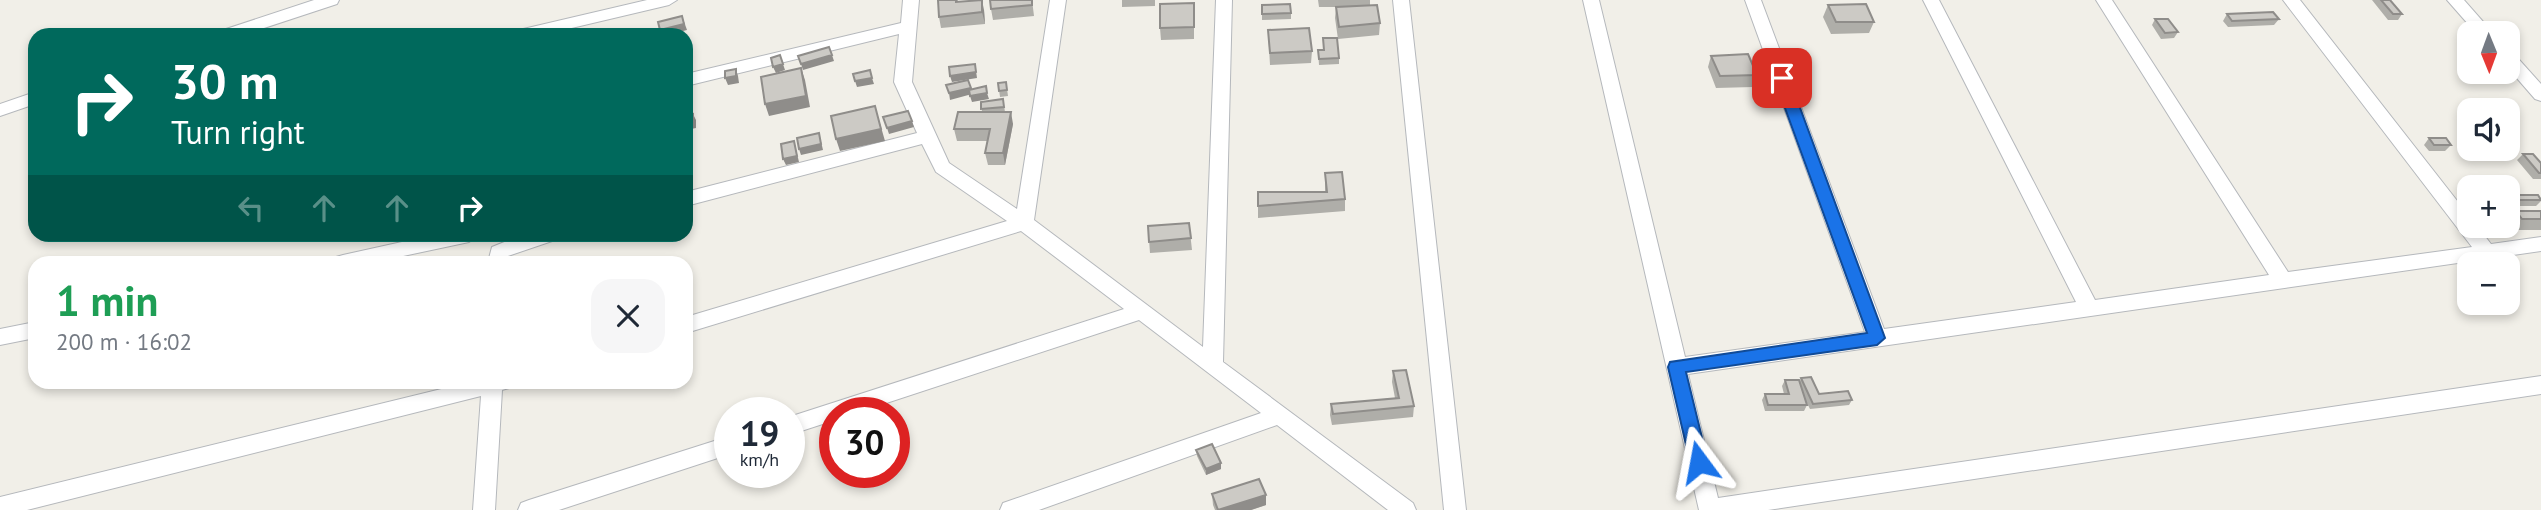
<!DOCTYPE html>
<meta charset="utf-8">
<style>
:root{--surface:#fff;--page:#f6f6f7;--text:#1f2937;--muted:#747a83}
body{margin:0;font-family:"PT Sans",sans-serif;background:var(--page);color:var(--text);height:100vh;display:flex;flex-direction:column;font-size:26px;white-space:nowrap}
*{box-sizing:border-box;margin:0}
p{font-size:23px;color:var(--muted)}
.icon{flex:none;width:38px;height:38px;fill:none;stroke:currentColor;stroke-width:2;stroke-linecap:round;stroke-linejoin:round}
.map{position:relative;flex:1;overflow:hidden}
.side{position:absolute;left:28px;top:256px;width:665px;height:133px;display:flex;flex-direction:column;background:var(--surface);border-radius:21px;box-shadow:0 4px 10px #0003}
.side>*{flex:none}
.top-card{position:absolute;left:28px;top:28px;width:665px;height:214px;border-radius:21px;box-shadow:0 4px 10px #0003;background:#00695c;color:#fff;overflow:hidden}
.needle{width:46px;rotate:179deg}
.controls{position:absolute;left:2457px;top:21px;display:grid;gap:14px}
.controls a{display:grid;place-items:center;width:63px;height:63px;border-radius:14px;background:var(--surface);box-shadow:0 4px 10px #0003;font-size:35px}
.speed{position:absolute;left:714px;top:397px;display:flex;gap:14px;font-size:35px;font-weight:700;text-align:center}
.speed>*{display:grid;place-content:center;width:91px;height:91px;border-radius:50%;background:var(--surface);box-shadow:0 4px 10px #0003;line-height:1}
.speed small{font-size:18px;font-weight:400}
.speed .limit{border:10px solid #d22;background:#fff;color:#111}
.pin{position:absolute;display:grid;place-items:center;width:60px;height:60px;color:#fff;margin:-30px;border-radius:14px;box-shadow:0 4px 10px #0006}
.me{position:absolute;width:77px;margin:-38px;rotate:347deg;stroke-linejoin:round;filter:drop-shadow(0 0 5px #0008)}
.turn{display:flex;align-items:center;gap:24px;height:147px;padding:0 28px;font-size:32px}
.turn .icon{width:91px;height:91px;stroke-width:2.5}
.turn b{display:block;font-size:49px;line-height:60px}
.lanes{display:flex;align-items:center;height:66px;padding:0 28px;background:#0003;justify-content:center;gap:35px;direction:ltr}
.lanes .off{opacity:.35}
.round{display:grid;place-items:center;flex:none;width:74px;height:74px;border-radius:21px;background:var(--page)}
.summary{display:flex;align-items:center;justify-content:space-between;height:119px;padding:0 28px}
h1{font-size:42px;font-weight:700;line-height:52px;color:#1e9e55}
.map>svg:first-child{display:block}
</style>
<div class="map">
<svg width="2541" height="510" viewBox="0 0 2541 510">
<rect width="100%" height="100%" fill="#f1efe8"/>
<g fill="none" stroke-linecap="round" stroke-linejoin="round">
<!-- minor casing -->
<g stroke="#b5b8bc" stroke-width="2">
<path id="minor" d="M314 0H339L337 4 243 35H218L220 31Z
M647 0H677L669 5 542 35H511L519 30Z
M903 0H919L912 82 949 163 1017 209 1050 0H1066L1034 220 1203 347 1216 0H1232L1223 362 1413 503 1416 510H1388L1277 425 1039 510H1000L1003 503 1261 413 1139 320 856 413H835V420L789 435V417L1124 309 1021 231 686 333V317L1007 221 936 172 922 144 686 206V192L917 133 894 82 899 34 686 86V74L901 23Z
M1393 0H1409L1466 510H1444Z
M1583 0H1599L1685 357 1865 332 1745 0H1761L1884 329 2076 302 1923 0H1939L2095 300 2269 275 2096 0H2112L2288 272 2472 247 2283 0H2300L2469 216V226H2477L2491 244 2541 237V251L1688 374 1718 498 2541 376V394L1768 510H1699Z
M2447 0H2464L2493 33H2476Z
M2508 52 2514 54 2541 84V101L2535 99 2508 68Z
M35 92V104L0 116V104Z
M438 234 479 235 469 242 375 262H333L336 257 343 255Z
M524 234H560L558 239 508 256 506 262H488L492 247Z
M35 322V338L0 345V329Z
M470 382H512L509 388 502 390 495 510H473L481 396 27 510H0V497Z
M730 436V454L559 510H518L521 503 529 500Z"/>
</g>
<!-- minor -->
<use href="#minor" fill="#fff" fill-rule="evenodd"/>
</g>
<!-- wall -->
<path fill="#afaea9" d="M938 0H958V1L984 10 985 24 941 28 939 17Z
M1032 0 1034 16 993 20 991 9Z
M1122 0H1155V6L1122 7Z
M1318 0H1370V5L1380 23 1379 35 1338 39 1335 18 1336 7H1319Z
M2372 0H2390L2402 14 2398 20H2388Z
M1194 3V39L1161 40 1160 28Z
M1262 5 1291 13V19L1262 20Z
M1828 5 1874 22 1869 33 1831 34 1823 17Z
M2227 14 2279 19 2274 25 2228 27 2223 21Z
M2155 19 2178 32 2174 38 2161 39 2152 25Z
M1268 30 1312 51 1311 63 1270 65Z
M1323 38 1339 58V64L1319 65 1318 50H1323Z
M1711 56 1757 75 1753 87 1716 88 1708 67Z
M1006 82 1008 96 1000 97 998 83Z
M1003 99 1005 112 1013 124 1005 165H988L985 153 987 141H957L954 129 982 112 981 102Z
M2429 138 2451 145 2445 151H2429L2424 145Z
M2523 154 2541 163V179H2533L2517 160Z
M1325 173 1345 199V211L1258 218V192H1325Z
M2508 195 2541 199V201L2536 206H2508Z
M2516 211H2541V230H2510L2507 226H2508V219Z
M1189 223 1192 250 1150 253 1148 226Z
M1393 371 1414 406 1413 417 1332 425 1330 415 1331 404 1395 398 1392 382Z
M1801 378 1819 394 1852 400 1849 405 1810 409 1803 395 1807 405 1804 411H1765L1762 400 1765 394H1784L1782 386 1785 380 1800 381Z
M1196 450 1221 463V469L1206 475 1197 456Z
M1212 494 1266 505 1251 510H1215L1213 505Z"/>
<!-- shaded-wall -->
<path fill="#8f8d8a" d="M982 0 984 10 985 24 982 12Z
M682 16 687 30 667 35H662L660 30Z
M832 55 834 61 803 70 801 64Z
M783 64 785 70 776 73 773 67Z
M975 64 977 78 952 82 950 76Z
M801 68 805 80 810 107 769 116 765 104Z
M736 69 738 76 739 83 728 85 725 78Z
M872 78 874 84 857 87 855 81Z
M971 88 972 94 950 100 949 93Z
M987 93 989 99 972 102 970 96Z
M875 106 885 141 840 151 836 139Z
M1011 112 1013 124 1005 165 1003 153Z
M693 114 696 120V128L686 130V124Z
M912 121 914 127 889 134 887 128Z
M819 133 823 150 801 155 799 149Z
M794 141 799 162 786 165 783 159Z
M1221 463V469L1206 475V469Z
M1266 495V505L1251 510H1219Z"/>
<!-- building -->
<path fill="#cccac5" stroke="#8f8d8a" stroke-width="2" d="M938 0H956V2L982 0V12L939 17Z
M990 0H1032V5L991 9Z
M2381 0H2390L2402 14H2393Z
M1194 3V27L1160 28V4Z
M1290 4 1291 13 1262 14V5Z
M1866 4 1874 22H1836L1828 5Z
M1377 5 1380 23 1339 27 1336 7Z
M2273 12 2279 19 2232 21 2227 14Z
M682 16 684 24 660 30 658 22Z
M2155 19H2168L2178 32 2165 33Z
M1309 28 1312 51 1270 53 1268 30Z
M1323 38H1337L1339 58 1319 59 1318 50H1324Z
M829 47 832 55 801 64 798 56Z
M1748 54 1757 75 1720 76 1711 56Z
M780 55 783 64 773 67 771 58Z
M975 64 976 72 950 76 949 67Z
M801 68 806 96 765 104 761 77Z
M736 69V76L725 78V71Z
M870 70 872 78 855 81 853 74Z
M968 80 971 88 949 93 946 85Z
M1006 82 1007 90 999 91 998 83Z
M986 86 987 93 970 96 969 90Z
M1003 99 1004 107 981 109V102Z
M875 106 881 129 836 139 831 116Z
M908 111 912 121 887 128 883 117Z
M958 112H1011L1003 153H985L990 129H954Z
M693 114V122L686 124V115Z
M819 133 821 144 799 149 797 138Z
M2429 138H2446L2451 145H2434Z
M794 141 797 156 783 159 781 144Z
M2523 154H2533L2541 163V173H2539Z
M1342 172 1345 199 1258 206V192H1327L1325 173Z
M2508 195H2538L2541 200H2508Z
M2516 211H2541V219H2522Z
M1189 223 1191 238 1149 242 1148 226Z
M1406 370 1414 406 1333 414 1331 404 1399 398 1393 371Z
M1811 377 1819 394 1848 391 1852 400 1813 404 1801 378Z
M1785 380H1799L1807 405H1768L1765 394H1789Z
M1212 444 1221 463 1206 469 1196 450Z
M1259 479 1266 495 1218 510 1212 494Z"/>
<!-- route -->
<path fill="#1a73e8" stroke="#114b97" stroke-width="2" d="M1782 73 1789 78 1885 338 1877 345 1686 372 1708 462 1699 469 1690 462 1668 367 1670 362 1867 333 1774 78Z"/>
</svg>
<div class="controls">
<a><svg class="needle" viewBox="-14 -14 28 28"><path d="M0-13l5 13h-10z" fill="#e53935"/><path d="M0 13l5-13h-10z" fill="#747a83"/></svg></a>
<a><svg class="icon" aria-label="sound" viewBox="0 0 24 24"><path d="M4 9h4l5-4v14l-5-4H4zM17 9q2 3 0 6"/></svg></a>
<a>+</a>
<a>−</a>
</div>
<div class="speed"><div>19<small>km/h</small></div><div class="limit">30</div></div>
<div class="pin" style="left:1782px;top:78px;background:#d93025"><svg class="icon" aria-label="arrive" viewBox="0 0 24 24"><path d="M6 21V4h12l-3 4 3 4H6"/></svg></div>
<svg class="me" style="left:1699px;top:462px" viewBox="-20 -20 40 40"><path d="M0-17L14 15 0 8-14 15z" fill="#1a73e8" stroke="#fff" stroke-width="4"/></svg>
<div class="top-card">
<div class="turn"><svg class="icon" aria-label="right" viewBox="0 0 24 24"><path d="M7 20v-9h11M14 6l5 5-5 5"/></svg><div><b>30 m</b>Turn right</div></div>
<div class="lanes"><svg class="icon off" aria-label="left" viewBox="0 0 24 24"><path d="M17 20v-9H6M10 6l-5 5 5 5"/></svg><svg class="icon off" aria-label="ahead" viewBox="0 0 24 24"><path d="M12 20V5M6 11l6-6 6 6"/></svg><svg class="icon off" aria-label="ahead" viewBox="0 0 24 24"><path d="M12 20V5M6 11l6-6 6 6"/></svg><svg class="icon" aria-label="right" viewBox="0 0 24 24"><path d="M7 20v-9h11M14 6l5 5-5 5"/></svg></div>
</div>
<section class="side">
<div class="summary"><div><h1>1 min</h1><p>200 m · 16:02</p></div><a class="round"><svg class="icon" aria-label="close" viewBox="0 0 24 24"><path d="M6 6l12 12M18 6L6 18"/></svg></a></div>
</section>
</div>
